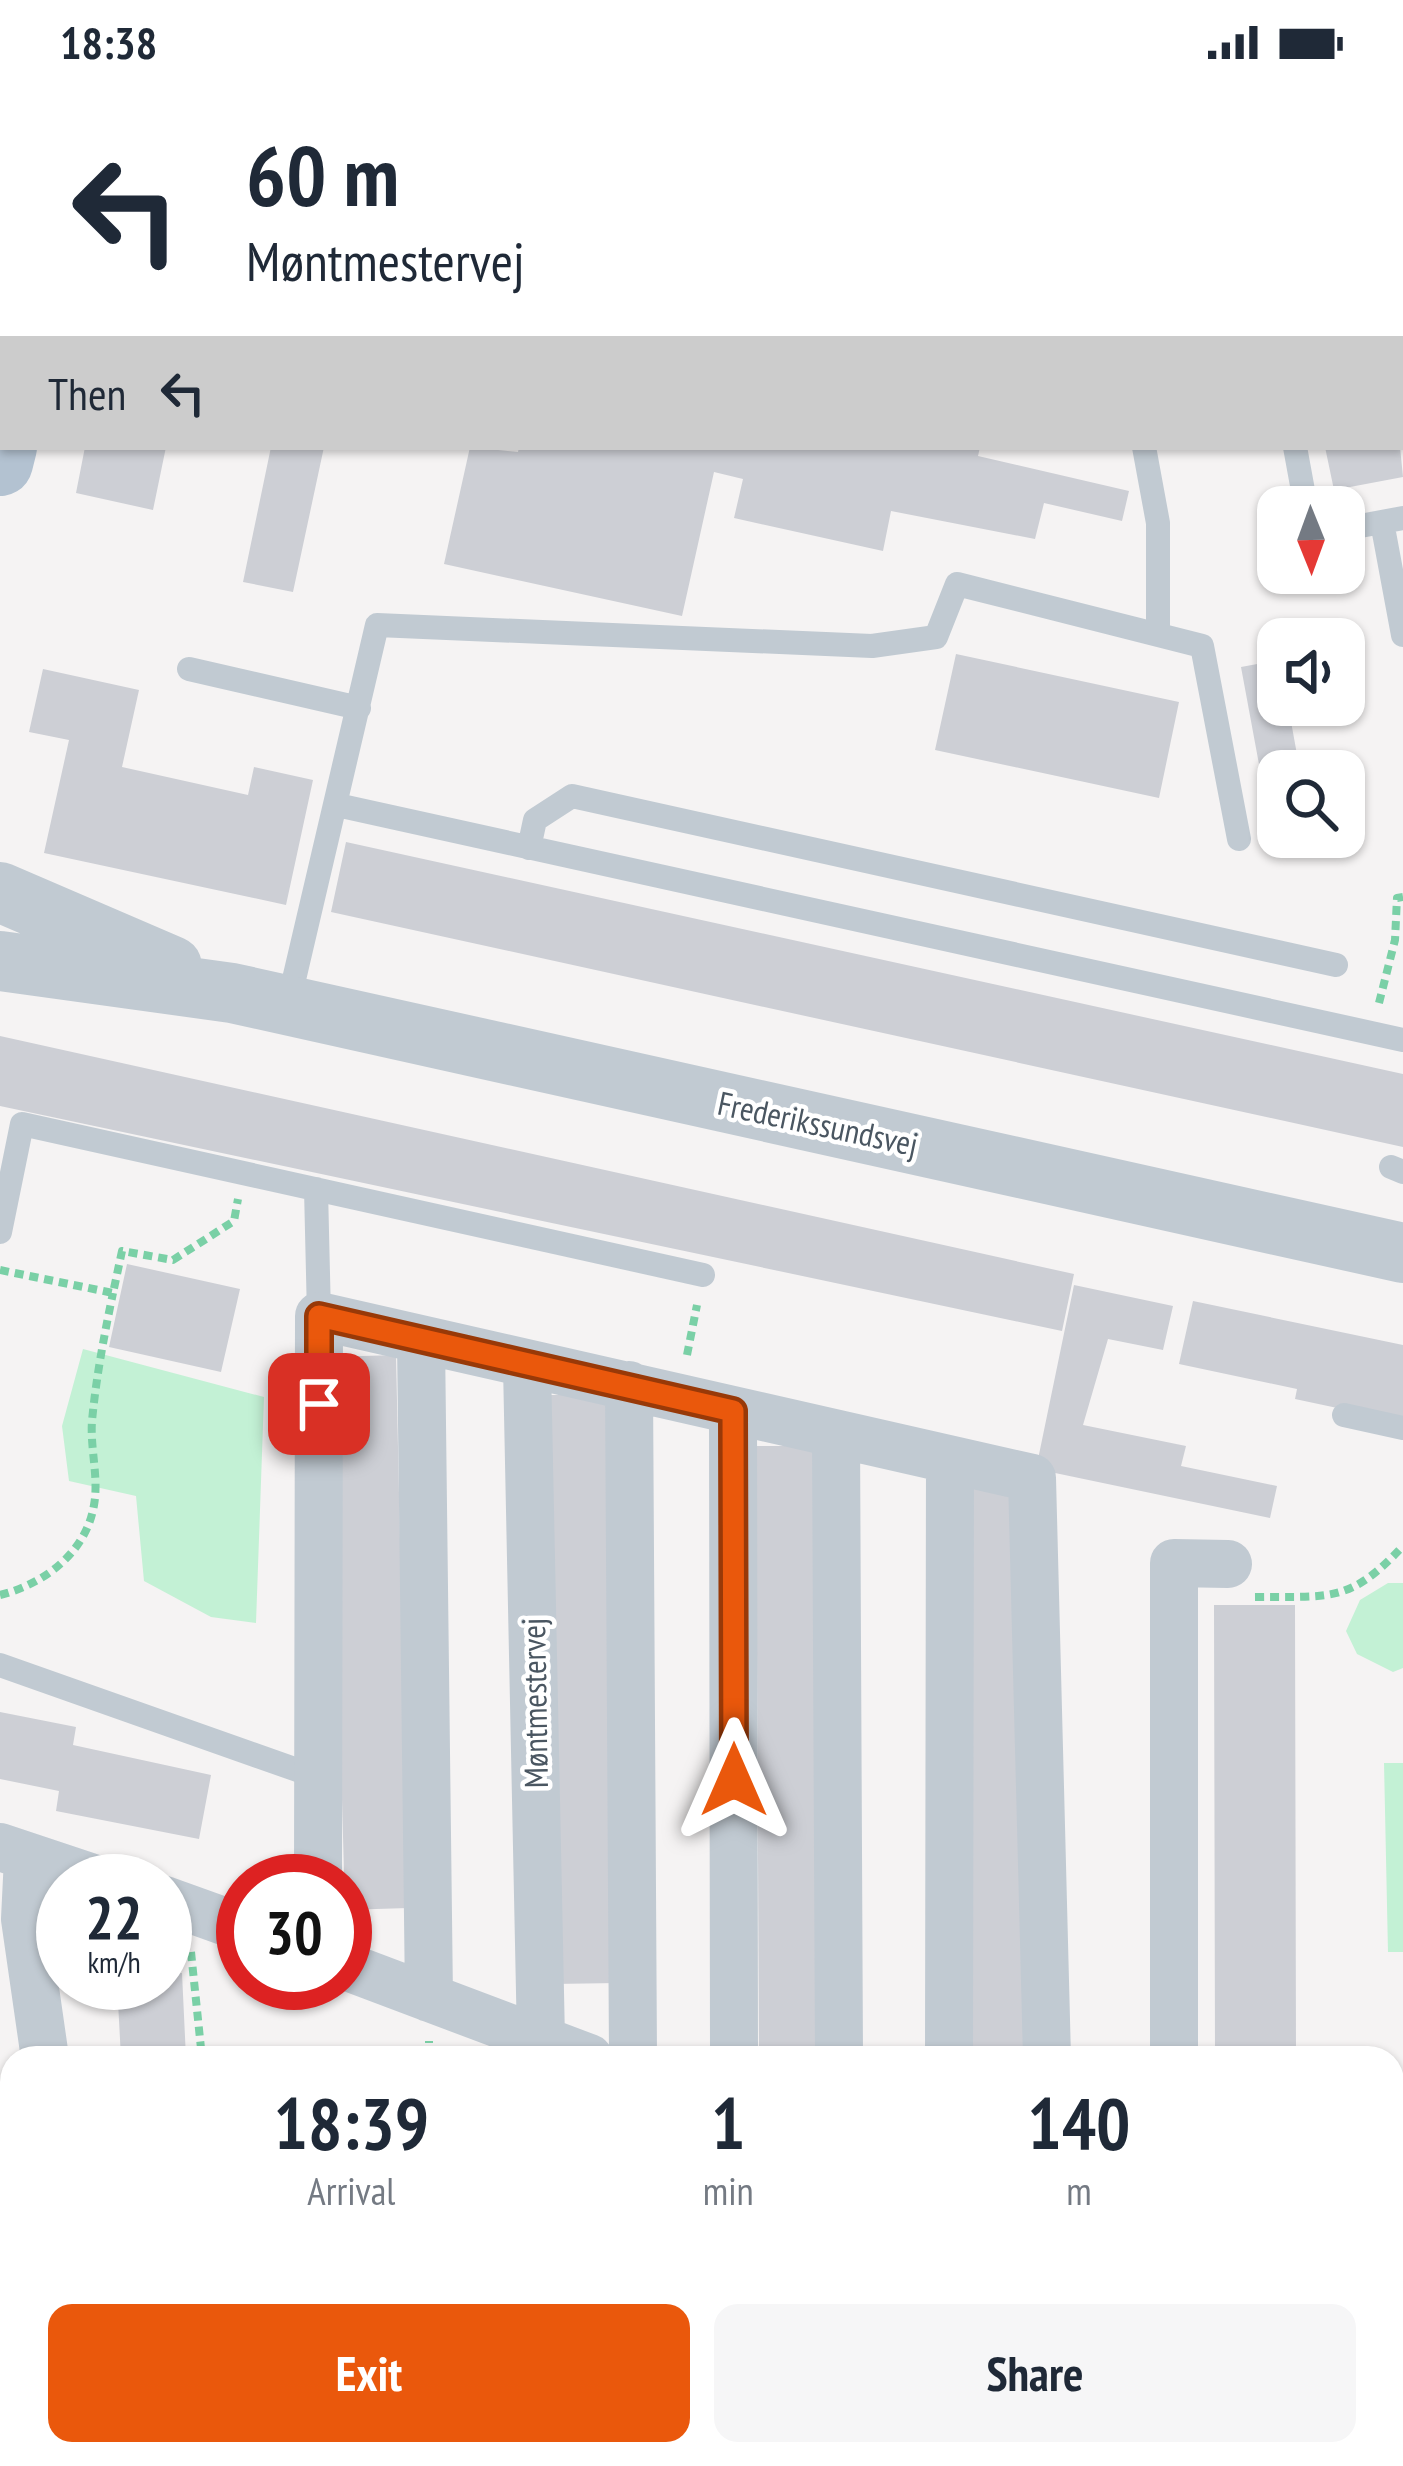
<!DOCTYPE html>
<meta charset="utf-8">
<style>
:root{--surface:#fff;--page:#f6f6f7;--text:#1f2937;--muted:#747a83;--accent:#ea580c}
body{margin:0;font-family:"PT Sans Narrow",sans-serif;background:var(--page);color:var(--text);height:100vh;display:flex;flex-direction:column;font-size:45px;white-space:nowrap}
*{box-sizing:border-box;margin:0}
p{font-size:39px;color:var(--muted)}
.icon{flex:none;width:66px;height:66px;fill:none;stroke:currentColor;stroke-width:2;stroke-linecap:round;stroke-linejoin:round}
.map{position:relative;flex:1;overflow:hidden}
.sheet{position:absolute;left:0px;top:1962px;width:1404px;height:420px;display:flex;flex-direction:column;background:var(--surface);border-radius:36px 36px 0 0;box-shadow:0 3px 9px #0004}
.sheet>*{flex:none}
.guide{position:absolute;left:0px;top:0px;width:1404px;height:366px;box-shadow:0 3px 9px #0004;background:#fff;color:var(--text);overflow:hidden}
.needle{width:78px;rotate:179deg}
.controls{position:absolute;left:1257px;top:402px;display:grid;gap:24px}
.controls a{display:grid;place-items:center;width:108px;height:108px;border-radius:24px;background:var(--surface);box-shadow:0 3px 9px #0004;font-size:60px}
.speed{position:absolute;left:36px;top:1770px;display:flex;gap:24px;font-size:60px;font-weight:700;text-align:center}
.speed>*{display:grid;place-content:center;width:156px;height:156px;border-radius:50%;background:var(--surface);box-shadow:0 3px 9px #0004;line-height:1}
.speed small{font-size:30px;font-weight:400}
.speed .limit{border:18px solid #d22;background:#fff;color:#111}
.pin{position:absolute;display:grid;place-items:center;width:102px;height:102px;color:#fff;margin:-51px;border-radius:24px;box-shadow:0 6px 18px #0006}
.me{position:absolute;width:132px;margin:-66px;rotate:0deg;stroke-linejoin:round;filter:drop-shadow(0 0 9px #0008)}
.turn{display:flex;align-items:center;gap:42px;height:252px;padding:0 48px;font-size:54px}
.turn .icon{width:156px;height:156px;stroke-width:2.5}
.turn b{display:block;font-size:84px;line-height:102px}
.then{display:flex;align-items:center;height:114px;padding:0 48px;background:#0003;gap:24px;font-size:45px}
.eta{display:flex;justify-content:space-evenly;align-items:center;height:204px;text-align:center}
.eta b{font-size:72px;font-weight:700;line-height:84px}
.cta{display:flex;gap:24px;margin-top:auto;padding:24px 48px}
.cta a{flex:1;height:138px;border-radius:24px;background:var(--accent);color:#fff;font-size:48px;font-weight:700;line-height:138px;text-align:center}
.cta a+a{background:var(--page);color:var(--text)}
.status{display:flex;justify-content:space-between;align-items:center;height:84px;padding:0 60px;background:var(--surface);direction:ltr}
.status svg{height:33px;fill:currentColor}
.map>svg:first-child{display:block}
</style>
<div class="status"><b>18:38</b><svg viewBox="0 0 49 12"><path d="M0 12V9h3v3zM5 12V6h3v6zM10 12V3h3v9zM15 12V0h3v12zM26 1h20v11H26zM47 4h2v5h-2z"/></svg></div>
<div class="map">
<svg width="1403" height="2382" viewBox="0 0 1403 2382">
<rect width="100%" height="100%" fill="#f5f3f3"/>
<!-- green -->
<path fill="#c3f1d5" d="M83 1265 264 1313 256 1539 211 1533 144 1497 136 1412 69 1397 62 1342Z
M1388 1499H1403V1584L1393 1588 1357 1570 1346 1547 1360 1516Z
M1384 1679H1403V1868H1388Z"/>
<!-- building -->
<path fill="#cdcfd5" d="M85 363H166L153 426 76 409Z
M271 363H324L293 508 243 498Z
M470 363 518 368 519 363H980L978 372 1129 407 1122 437 1044 419 1035 455 891 427 883 467 734 434 743 395 714 388 682 532 444 480Z
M1325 363H1400L1403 393 1334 406Z
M956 570 1179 618 1159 714 935 666Z
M1278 576V621H1288L1300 687H1278V755L1273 756 1241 583Z
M43 585 139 606 122 683 248 711 254 683 313 696 286 821 44 769 69 656 29 648Z
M346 758 1403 990V1063L331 828Z
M0 952 1074 1190 1062 1247 0 1022Z
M127 1180 240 1205 221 1288 109 1263Z
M1074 1201 1173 1222 1163 1266 1108 1255 1083 1341 1186 1362 1181 1382 1277 1402 1270 1434 1036 1385Z
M1193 1217 1403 1261V1338L1295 1315 1297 1305 1179 1280Z
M396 1271 408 1824 345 1826 330 1273Z
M545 1311H610L618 1899 553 1900Z
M756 1362H819L822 1974H759Z
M960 1403H1023L1029 1974H966Z
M1214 1521H1295L1296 1974H1215Z
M0 1628 76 1643 73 1661 211 1691 199 1755 56 1727 59 1707 0 1695Z
M182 1889 186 1974H121L117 1899H165V1890Z
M0 2022 9 2035 12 2074V2251L0 2252Z
M1392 2117 1403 2119V2201L1392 2199Z
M142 2370H207L208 2382H142Z
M353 2370H417L418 2382H353Z
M560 2370H622V2382H560Z
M766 2370H828V2382H766Z
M972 2370H1038V2382H972Z
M1179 2370H1242V2382H1179Z"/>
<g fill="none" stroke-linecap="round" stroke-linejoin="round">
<!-- path -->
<path stroke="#7ad0a6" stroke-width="8" stroke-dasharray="9 6" stroke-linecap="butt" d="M1401 147 1403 152
M1379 919 1395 856 1397 814 1403 813
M0 1186 113 1209 122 1167 173 1176 234 1137 238 1115
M687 1271 697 1221
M0 1511C44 1500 86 1469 94 1421 99 1394 90 1364 92 1337 96 1294 104 1252 113 1209
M1255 1513C1330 1512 1349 1520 1403 1462
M191 1868 202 1974
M429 1974V1957
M217 2370V2382
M337 2370V2382
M632 2370 633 2382
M750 2370V2382
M949 2370V2382
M1051 2370V2382
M1158 2370 1159 2382
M1252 2370V2382
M1370 2370V2382
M428 2382V2370
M540 2382V2370
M838 2382V2370"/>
<!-- service -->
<path stroke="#c1cad2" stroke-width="24" d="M471 3 472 0
M926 3 927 0
M1112 3V0
M1144 363 1158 439V550
M1295 363 1306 423
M1382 438 1403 551
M1344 445 1403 434
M189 585 359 624
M337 721 1403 956
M529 764 535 736 572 712 1336 881
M288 921 377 541 872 562 936 553 957 500 1202 562 1239 755
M1391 1083 1403 1088
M316 1105 319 1232
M0 1148 22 1040 703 1191
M1344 1331 1403 1344
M0 1581 320 1694
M0 2270H12"/>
<!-- minor -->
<path stroke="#c1cad2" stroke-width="48" d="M421 1257 429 1914
M527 1282 541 1956
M629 1301 633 1974
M733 1327 734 1974
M836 1350 839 1974
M0 1763 102 1797
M28 1774 25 1835 45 1974
M318 1797 319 1232 1032 1394 1047 1974
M165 1816 243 1844
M345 1882 589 1974
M949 1974 950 1376
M1174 1974V1479L1228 1480
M1392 2273 1403 2278
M71 2370 72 2382"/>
<!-- tertiary -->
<path stroke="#c1cad2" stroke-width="60" d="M0 808 172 882
M0 877 232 909 1403 1169"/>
<!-- secondary -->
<path stroke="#c1cbd6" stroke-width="66" d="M1401 10 1403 15"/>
<!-- primary -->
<path stroke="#b3c2d1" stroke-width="66" d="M89 3 90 0
M0 379 4 363"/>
</g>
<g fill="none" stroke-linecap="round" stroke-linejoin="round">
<!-- route casing -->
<g stroke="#983908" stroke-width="30">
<path id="route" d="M319 1320V1232L733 1327 734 1696"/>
</g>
<!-- route -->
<use href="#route" stroke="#ea580c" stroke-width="21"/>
</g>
<g text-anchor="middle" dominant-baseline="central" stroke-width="9" stroke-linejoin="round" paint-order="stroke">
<!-- street labels -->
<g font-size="33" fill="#4a5661" stroke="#fff">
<text transform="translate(818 1039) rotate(12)">Frederikssundsvej</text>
<text transform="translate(534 1619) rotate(-91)">Møntmestervej</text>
</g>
</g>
</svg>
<div class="controls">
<a><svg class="needle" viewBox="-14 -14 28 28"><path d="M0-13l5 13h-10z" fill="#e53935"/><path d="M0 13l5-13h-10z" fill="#747a83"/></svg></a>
<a><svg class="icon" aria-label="sound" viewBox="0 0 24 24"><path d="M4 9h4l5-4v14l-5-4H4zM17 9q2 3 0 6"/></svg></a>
<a><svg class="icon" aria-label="search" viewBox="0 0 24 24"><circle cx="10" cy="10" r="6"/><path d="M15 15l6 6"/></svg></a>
</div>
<div class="speed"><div>22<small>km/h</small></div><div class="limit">30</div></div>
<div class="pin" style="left:319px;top:1320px;background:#d93025"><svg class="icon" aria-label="arrive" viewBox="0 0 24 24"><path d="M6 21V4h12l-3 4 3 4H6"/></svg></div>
<svg class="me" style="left:734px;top:1696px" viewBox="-20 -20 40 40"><path d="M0-17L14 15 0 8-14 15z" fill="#ea580c" stroke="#fff" stroke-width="4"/></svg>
<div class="guide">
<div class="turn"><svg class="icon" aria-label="left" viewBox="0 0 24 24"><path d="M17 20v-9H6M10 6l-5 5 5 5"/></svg><div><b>60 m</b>Møntmestervej</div></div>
<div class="then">Then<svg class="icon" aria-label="left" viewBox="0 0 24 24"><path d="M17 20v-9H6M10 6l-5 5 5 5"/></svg></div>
</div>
<section class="sheet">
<div class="eta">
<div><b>18:39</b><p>Arrival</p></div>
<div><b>1</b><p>min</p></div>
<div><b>140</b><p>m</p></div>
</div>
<div class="cta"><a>Exit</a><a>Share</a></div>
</section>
</div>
